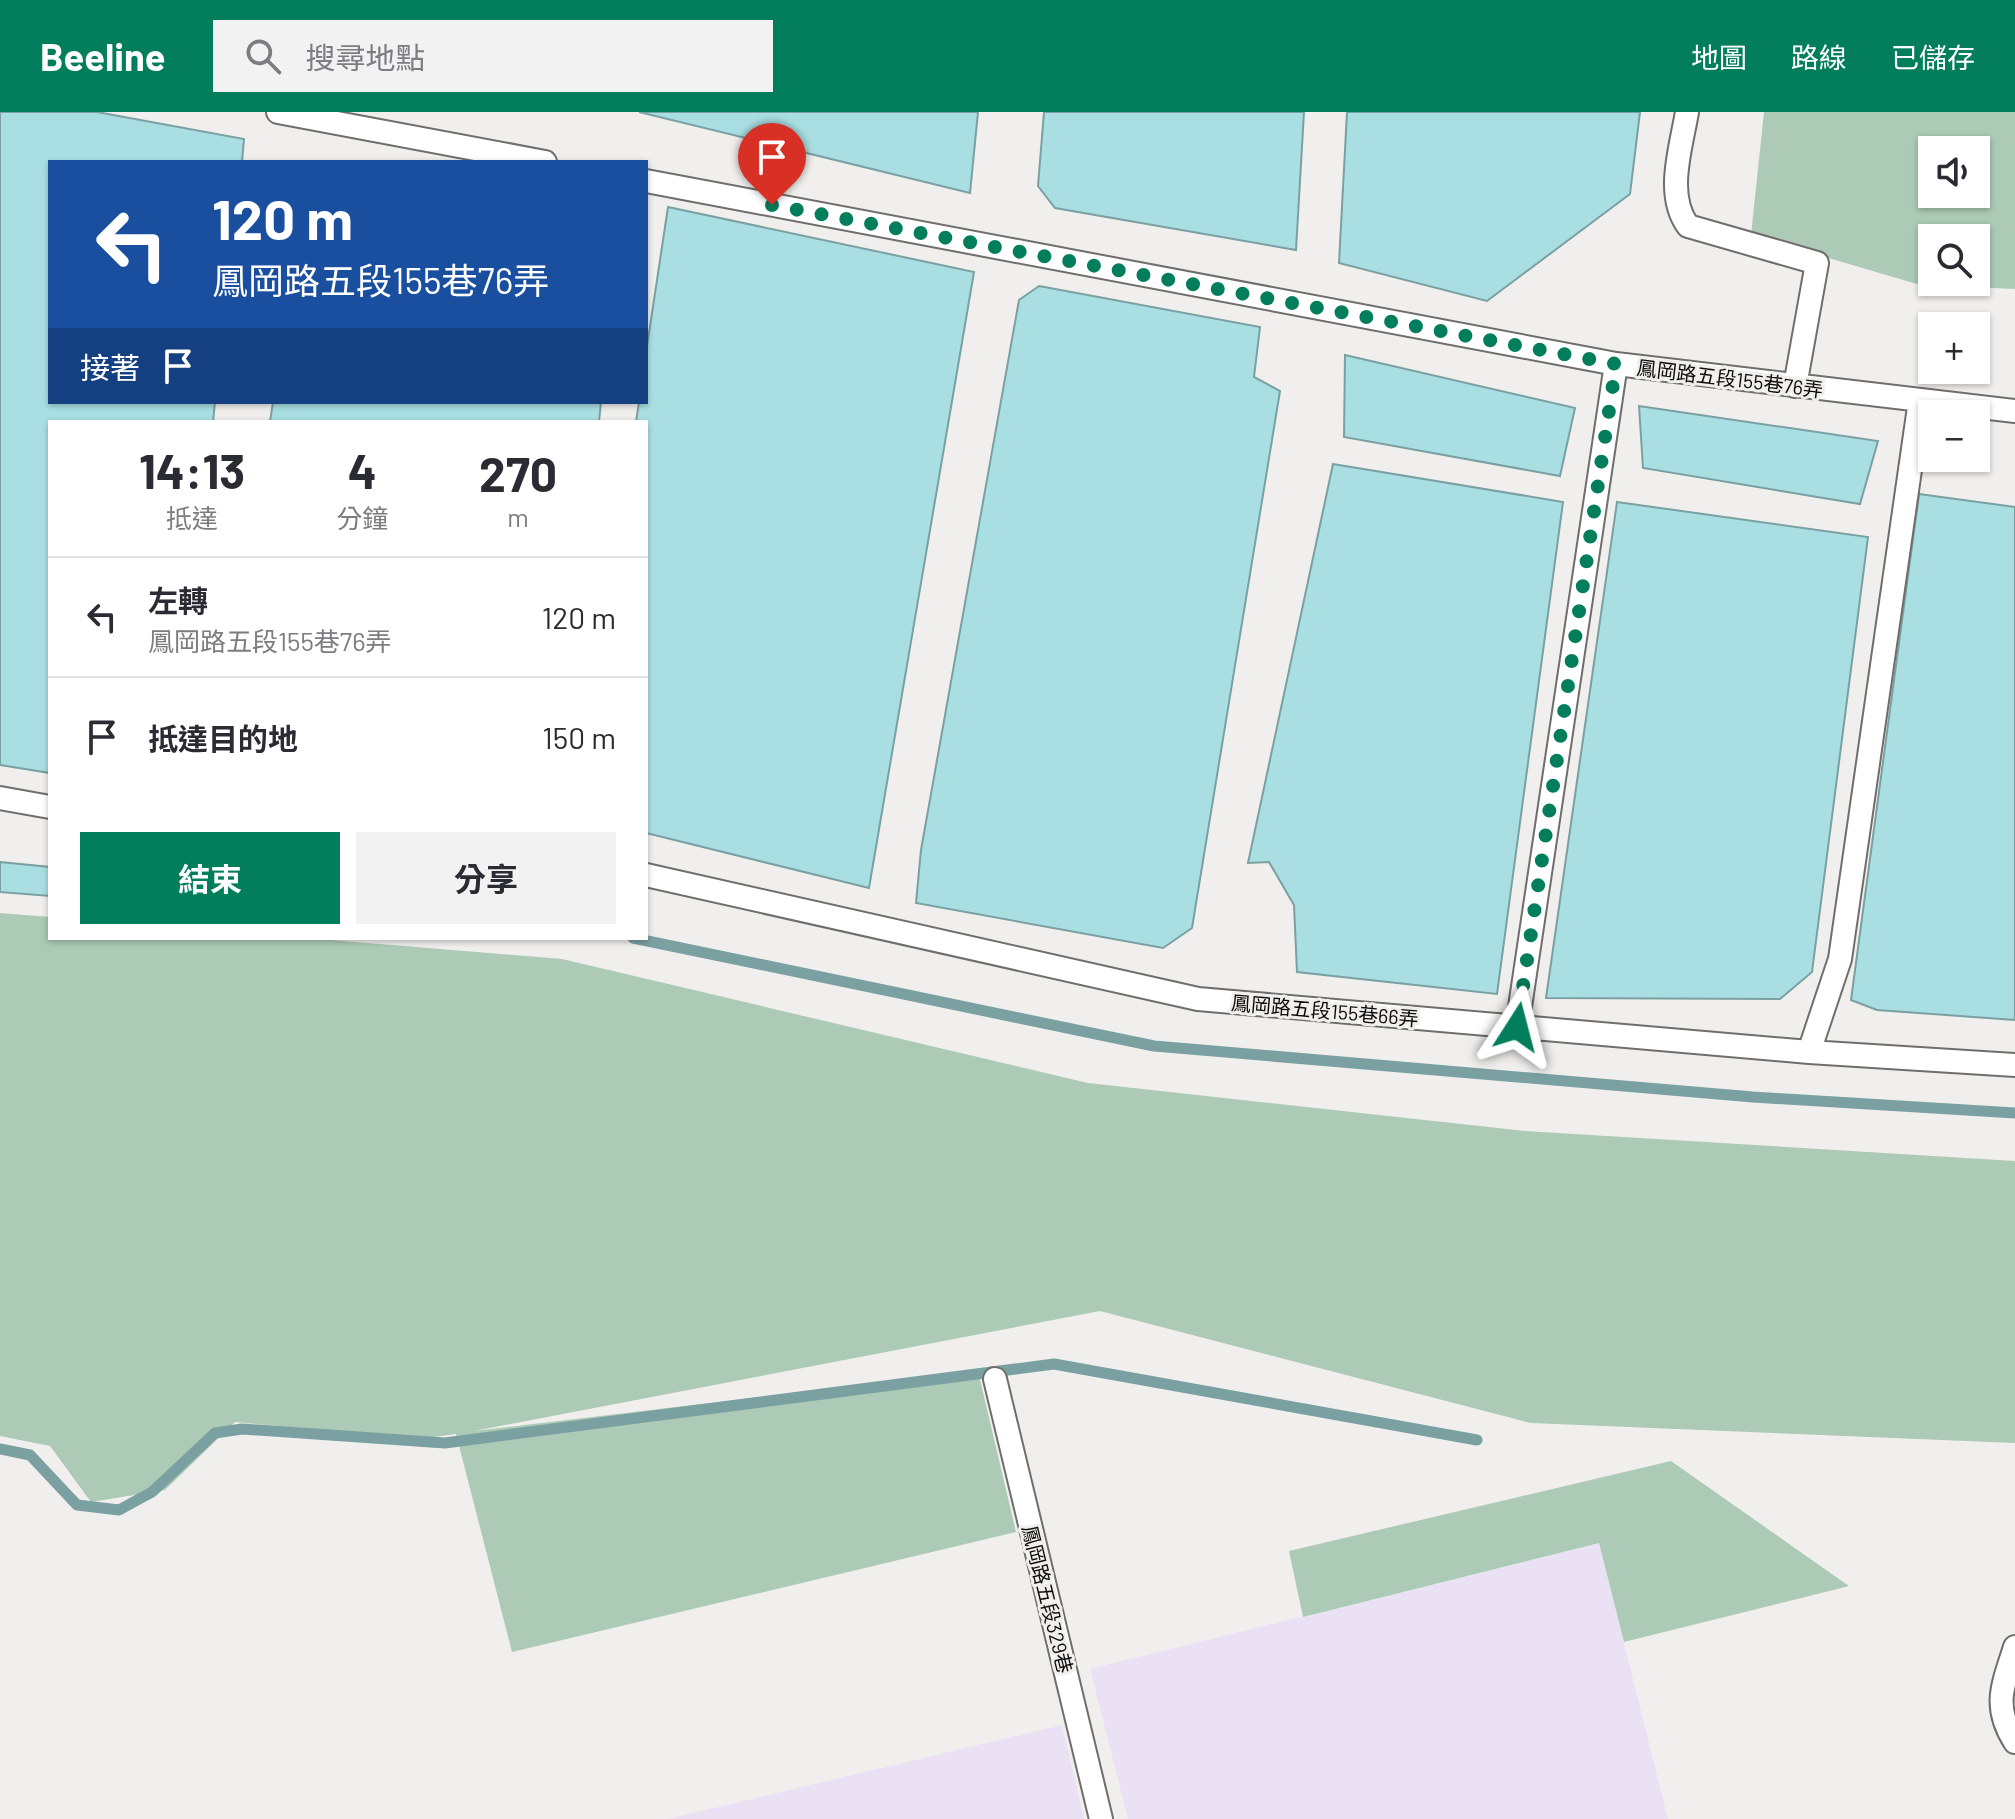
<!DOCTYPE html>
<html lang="zh-TW">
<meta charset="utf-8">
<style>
:root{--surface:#fff;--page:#f2f2f3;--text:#2b2b33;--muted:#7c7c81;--line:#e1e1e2;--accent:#037e5c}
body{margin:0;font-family:Barlow,"Noto Sans TC",sans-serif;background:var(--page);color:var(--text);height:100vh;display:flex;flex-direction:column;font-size:30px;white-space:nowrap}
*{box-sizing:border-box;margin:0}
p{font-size:26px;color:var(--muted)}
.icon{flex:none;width:44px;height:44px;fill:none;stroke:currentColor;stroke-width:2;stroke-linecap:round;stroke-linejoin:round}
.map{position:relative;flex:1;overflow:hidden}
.sheet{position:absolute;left:48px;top:308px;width:600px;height:520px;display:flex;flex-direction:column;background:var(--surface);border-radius:0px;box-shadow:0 2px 6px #0004}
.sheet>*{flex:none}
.guide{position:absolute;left:48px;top:48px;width:600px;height:244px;border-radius:0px;box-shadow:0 2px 6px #0004;background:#1a4fa0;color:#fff;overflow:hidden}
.tools{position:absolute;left:1918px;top:24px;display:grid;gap:16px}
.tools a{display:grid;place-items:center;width:72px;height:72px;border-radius:0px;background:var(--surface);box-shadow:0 2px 6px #0004;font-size:40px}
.pin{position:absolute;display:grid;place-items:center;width:68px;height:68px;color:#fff;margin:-82px -34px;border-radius:50% 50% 50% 0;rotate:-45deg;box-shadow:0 0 8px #0007}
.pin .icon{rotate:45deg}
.me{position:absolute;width:88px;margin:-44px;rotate:9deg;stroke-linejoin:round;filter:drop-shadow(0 0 6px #0008)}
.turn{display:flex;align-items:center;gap:28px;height:168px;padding:0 32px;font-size:36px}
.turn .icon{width:104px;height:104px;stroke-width:2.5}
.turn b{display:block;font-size:56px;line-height:68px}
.then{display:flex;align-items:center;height:76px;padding:0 32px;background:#0003;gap:16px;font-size:30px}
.eta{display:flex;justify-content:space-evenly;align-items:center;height:136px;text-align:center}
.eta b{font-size:48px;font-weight:700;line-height:56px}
.action{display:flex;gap:16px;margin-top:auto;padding:16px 32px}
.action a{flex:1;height:92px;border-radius:0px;background:var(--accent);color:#fff;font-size:32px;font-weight:700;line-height:92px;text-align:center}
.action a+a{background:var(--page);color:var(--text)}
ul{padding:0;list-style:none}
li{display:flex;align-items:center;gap:24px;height:120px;padding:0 32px;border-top:2px solid var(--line)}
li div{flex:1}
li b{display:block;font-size:30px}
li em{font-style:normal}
header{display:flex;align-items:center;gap:48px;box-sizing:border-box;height:112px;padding:0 40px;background:var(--accent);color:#fff}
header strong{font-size:38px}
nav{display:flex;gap:44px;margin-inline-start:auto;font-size:28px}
.search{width:560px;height:72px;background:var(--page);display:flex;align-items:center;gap:20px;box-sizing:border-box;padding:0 28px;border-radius:0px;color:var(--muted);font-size:30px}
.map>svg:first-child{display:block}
</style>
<header>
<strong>Beeline</strong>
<div class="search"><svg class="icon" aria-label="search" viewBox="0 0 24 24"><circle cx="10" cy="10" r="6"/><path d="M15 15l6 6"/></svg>搜尋地點</div>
<nav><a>地圖</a><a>路線</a><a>已儲存</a></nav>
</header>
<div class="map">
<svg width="2015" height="1707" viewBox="0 0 2015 1707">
<rect width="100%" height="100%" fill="#f1efed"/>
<!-- industrial -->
<path fill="#ebe1f5" d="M1599 1431 1668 1707H1128L1090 1557Z
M1062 1613 1084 1707H667Z"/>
<!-- green -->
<path fill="#accab5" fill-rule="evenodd" d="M1764 0H2015V177L1920 173 1751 123ZM1932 38H1976V82H1932ZM1932 126H1976V170H1932Z
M0 801 50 805V826H307L562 847 1088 971 1525 1019 2015 1049V1331L1531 1311 1100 1199 474 1319 978 1259 1016 1420 512 1540 456 1322 420 1327 235 1310 165 1378 91 1390 50 1334 0 1324Z
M1671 1349 1849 1474 1624 1530 1599 1431 1303 1505 1289 1439Z"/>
<!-- water -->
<path fill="#a9dfe3" stroke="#7aa0a2" stroke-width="2" d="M0 0H97L244 27 242 50H50V290H215L213 310H50V661L0 653Z
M639 0H978L970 81Z
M1044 0H1304L1296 138 1055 96 1038 74Z
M1347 0H1640L1630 82 1487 189 1339 151Z
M668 95 974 160 869 776 646 721V310H636L639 290H646V241Z
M1039 174 1260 215 1254 265 1280 279 1192 816 1163 836 916 791 921 738 1019 188Z
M1345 243 1575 296 1560 364 1344 325Z
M273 290H601L599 310H270Z
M1639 294 1878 329 1860 392 1643 356Z
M1333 352 1563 390 1497 882 1297 860 1294 793 1269 750 1248 751Z
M1919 382 2015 395V908L1877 898 1851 888Z
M1617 390 1868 425 1812 860 1780 887 1546 886Z
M0 750 50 755V784L0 780Z"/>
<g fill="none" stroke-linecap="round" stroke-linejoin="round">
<!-- stream -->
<path stroke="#7aa0a2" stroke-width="11" d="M633 826 1154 934 1753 985 2015 1001
M0 1337 30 1343 77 1393 119 1398 152 1380 215 1321 242 1317 445 1331 1054 1252 1477 1328"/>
<!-- service casing -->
<g stroke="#706e6c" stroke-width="26">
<path id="service" d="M278 0 545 50
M1687 0C1681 36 1665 83 1688 114L1817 151 1795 274
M646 69 1616 252 2015 299
M0 686 50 695
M646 763 1198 887 1809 940 2015 953
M1517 915 1616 252
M1809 940 1840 847 1920 288
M995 1267 1101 1707
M2015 1535C2003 1573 1992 1594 2015 1630"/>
</g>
<!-- service -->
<use href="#service" stroke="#fff" stroke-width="22"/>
</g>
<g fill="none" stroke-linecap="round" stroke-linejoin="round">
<!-- route -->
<path stroke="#037e5c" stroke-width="14" stroke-dasharray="0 25.2" d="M772 93 1616 252 1517 915"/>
</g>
<g text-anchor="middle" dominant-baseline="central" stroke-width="6" stroke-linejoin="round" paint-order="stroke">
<!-- street labels -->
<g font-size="20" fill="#0c0c0b" stroke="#f1efed">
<text transform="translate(1730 266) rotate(7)">鳳岡路五段155巷76弄</text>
<text transform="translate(1325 898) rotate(5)">鳳岡路五段155巷66弄</text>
<text transform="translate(1048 1487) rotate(76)">鳳岡路五段329巷</text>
</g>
</g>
</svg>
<div class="tools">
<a><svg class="icon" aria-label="sound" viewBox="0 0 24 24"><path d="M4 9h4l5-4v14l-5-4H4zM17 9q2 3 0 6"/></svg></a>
<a><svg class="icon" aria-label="search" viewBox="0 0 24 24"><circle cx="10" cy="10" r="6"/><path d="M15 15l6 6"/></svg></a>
<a>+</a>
<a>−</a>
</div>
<div class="pin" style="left:772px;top:93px;background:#d93025"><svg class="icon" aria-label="arrive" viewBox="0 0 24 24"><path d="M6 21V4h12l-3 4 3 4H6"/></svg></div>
<svg class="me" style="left:1517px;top:915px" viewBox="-20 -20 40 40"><path d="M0-17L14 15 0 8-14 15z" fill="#037e5c" stroke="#fff" stroke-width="4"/></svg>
<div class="guide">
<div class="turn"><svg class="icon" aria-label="left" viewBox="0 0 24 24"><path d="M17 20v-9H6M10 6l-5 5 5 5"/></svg><div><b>120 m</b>鳳岡路五段155巷76弄</div></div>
<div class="then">接著<svg class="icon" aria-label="arrive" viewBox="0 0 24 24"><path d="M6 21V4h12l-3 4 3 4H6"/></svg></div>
</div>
<section class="sheet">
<div class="eta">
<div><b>14:13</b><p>抵達</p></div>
<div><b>4</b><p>分鐘</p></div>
<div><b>270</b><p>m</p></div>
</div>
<ul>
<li><svg class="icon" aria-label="left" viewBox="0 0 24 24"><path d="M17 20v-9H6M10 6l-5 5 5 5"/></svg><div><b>左轉</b><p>鳳岡路五段155巷76弄</p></div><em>120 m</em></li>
<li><svg class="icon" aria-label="arrive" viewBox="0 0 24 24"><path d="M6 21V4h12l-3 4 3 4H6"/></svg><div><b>抵達目的地</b></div><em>150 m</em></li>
</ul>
<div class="action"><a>結束</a><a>分享</a></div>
</section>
</div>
